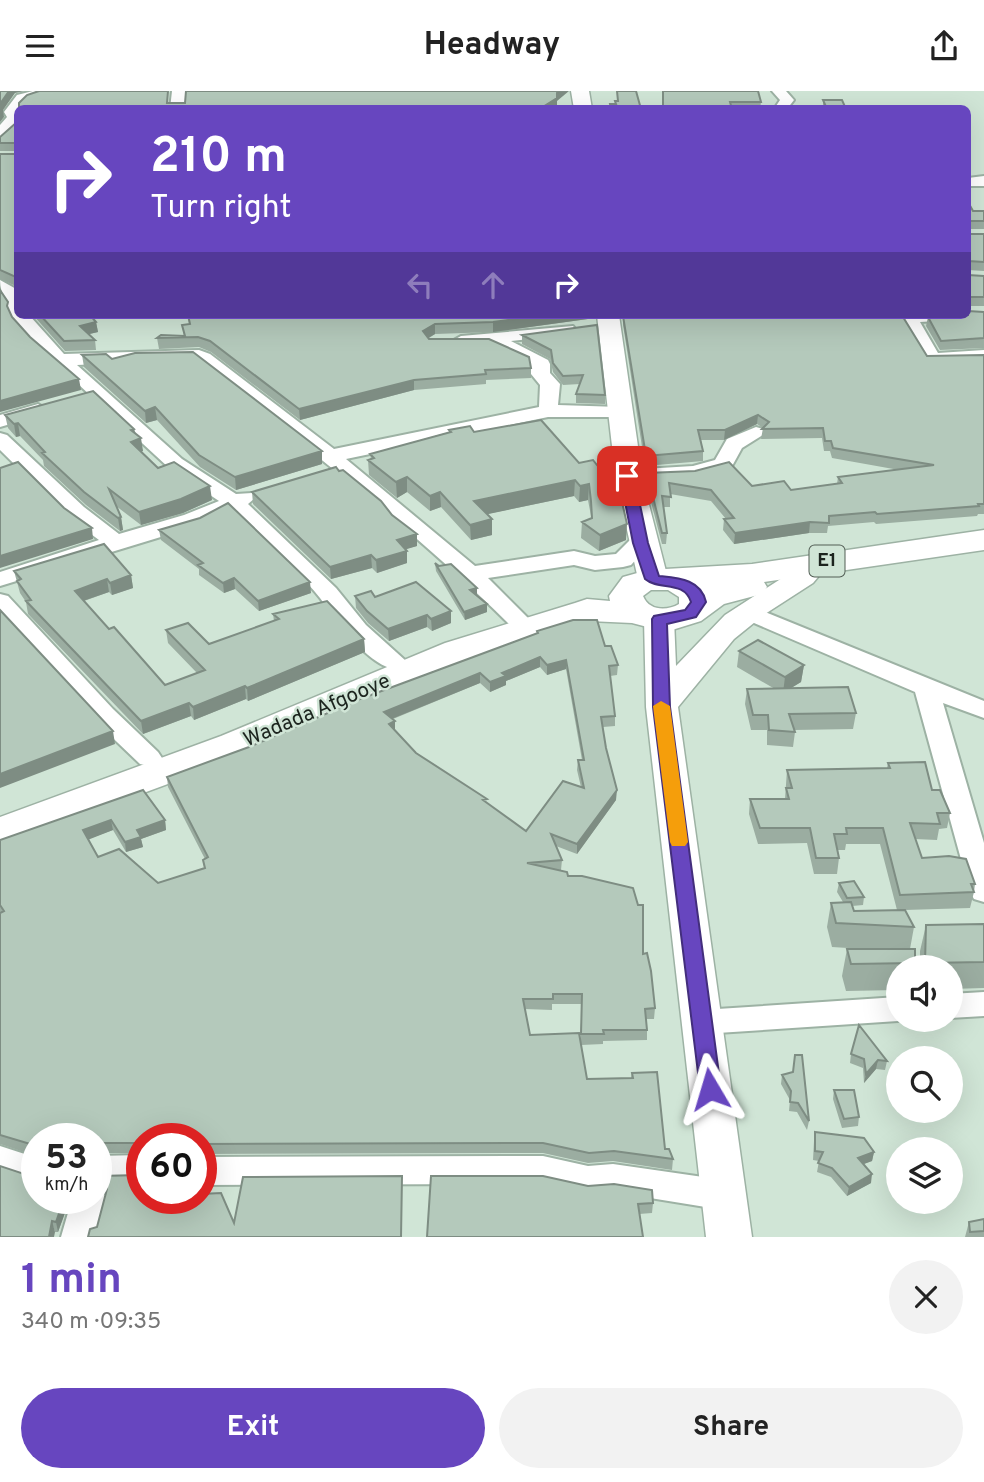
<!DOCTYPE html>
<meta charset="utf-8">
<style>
:root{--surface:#fff;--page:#f2f2f2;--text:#222;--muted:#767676;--accent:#6746bf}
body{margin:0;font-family:Overpass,sans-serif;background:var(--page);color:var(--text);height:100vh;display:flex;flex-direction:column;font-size:26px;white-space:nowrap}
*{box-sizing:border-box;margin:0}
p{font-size:23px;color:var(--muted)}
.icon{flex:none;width:38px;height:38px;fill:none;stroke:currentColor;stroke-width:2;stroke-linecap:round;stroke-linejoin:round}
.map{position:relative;height:1146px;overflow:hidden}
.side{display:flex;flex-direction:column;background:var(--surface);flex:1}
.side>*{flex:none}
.top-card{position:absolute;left:14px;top:14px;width:957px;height:214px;border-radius:10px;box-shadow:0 7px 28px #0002;background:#6746bf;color:#fff;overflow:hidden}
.tools{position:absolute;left:886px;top:864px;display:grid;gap:14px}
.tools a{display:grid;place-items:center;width:77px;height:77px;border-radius:50%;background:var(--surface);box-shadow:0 7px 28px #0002;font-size:35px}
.speed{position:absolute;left:21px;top:1032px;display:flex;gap:14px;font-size:35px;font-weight:700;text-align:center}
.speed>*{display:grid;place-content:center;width:91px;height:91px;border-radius:50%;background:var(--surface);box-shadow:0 7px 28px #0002;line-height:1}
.speed small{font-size:18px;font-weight:400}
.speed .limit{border:10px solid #d22;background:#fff;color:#111}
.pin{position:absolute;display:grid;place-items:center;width:60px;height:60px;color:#fff;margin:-30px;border-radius:14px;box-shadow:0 4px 10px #0006}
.me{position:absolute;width:77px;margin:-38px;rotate:353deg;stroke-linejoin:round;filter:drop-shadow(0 0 5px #0008)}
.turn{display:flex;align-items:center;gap:24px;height:147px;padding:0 21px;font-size:32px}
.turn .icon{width:91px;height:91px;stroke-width:2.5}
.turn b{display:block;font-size:49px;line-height:60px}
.lanes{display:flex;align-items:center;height:66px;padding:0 21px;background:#0003;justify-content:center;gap:35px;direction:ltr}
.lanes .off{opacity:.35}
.round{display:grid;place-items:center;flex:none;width:74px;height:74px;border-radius:37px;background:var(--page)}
.summary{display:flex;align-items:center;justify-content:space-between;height:119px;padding:0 21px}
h1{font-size:42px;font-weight:700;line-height:52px;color:var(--accent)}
.cta{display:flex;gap:14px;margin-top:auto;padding:14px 21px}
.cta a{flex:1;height:80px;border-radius:42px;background:var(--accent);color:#fff;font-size:28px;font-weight:700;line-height:80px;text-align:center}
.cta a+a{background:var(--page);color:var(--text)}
header{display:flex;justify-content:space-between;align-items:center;height:91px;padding:0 21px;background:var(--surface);font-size:32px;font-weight:700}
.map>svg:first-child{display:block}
</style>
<header><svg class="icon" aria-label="menu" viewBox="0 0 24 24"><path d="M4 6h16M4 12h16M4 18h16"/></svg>Headway<svg class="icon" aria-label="share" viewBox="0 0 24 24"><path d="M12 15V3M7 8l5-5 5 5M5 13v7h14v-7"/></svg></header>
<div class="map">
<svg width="984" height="1146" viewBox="0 0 984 1146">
<rect width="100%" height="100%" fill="#d0e5d6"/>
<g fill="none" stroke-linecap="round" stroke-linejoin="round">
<!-- minor casing -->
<g stroke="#9db2a4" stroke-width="4">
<path id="minor" d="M33 0H56L27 10 21 18H18V30L14 34 16 40 0 52V34L7 26 4 21 17 4Z
M172 0H186L184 18H170Z
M772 0H786L794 9 787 18H774L780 9Z
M984 85V95H968V87Z
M0 189 18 199V224H29L64 263 199 259 210 263 334 358 539 316 540 294 531 283V275L491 252 461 255 452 250 461 245 573 235 576 239 573 243 567 244 511 250 548 269 550 273V282L560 293 558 314 620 316 627 318 630 322 627 326H548L346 368 475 475 574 460 595 465 616 463 632 447H648L651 452 631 474 623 476 595 479 574 474 488 487 529 528 525 533H509C412 437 304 354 196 271L190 269 77 274 182 368 236 403 252 402 255 407 248 413 336 497 366 534 406 570 403 575C397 577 393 578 387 576 361 565 336 529 320 507 298 479 258 446 231 420L200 434 0 495V481L99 449 68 426 0 359V342L7 344 84 416 119 443 184 424 219 410 168 376 78 293 52 273 13 230C10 217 0 205 0 189Z
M864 224H963L954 229 920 231 938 262 984 259V271L925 272 903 231H865L862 227Z
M38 313 48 319 45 323 0 336V324Z
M756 336 763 338 766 342 742 357 731 377 694 387 627 391 620 389 617 385 620 381 627 379 693 375 715 369 727 348Z
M0 503 8 505 113 618 158 661 162 667 158 673 149 675 140 673 95 630 0 524Z
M748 514 984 610V627L943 612 984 752V811L974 808 970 801 915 601 740 526 736 521 740 516Z
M984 901V925L950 927V903Z
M898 906V930L702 943 691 939 686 931 691 923 702 919Z
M0 1055 37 1067V1095L0 1083Z
M142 1064V1092L96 1093V1065Z
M543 1065 588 1075 613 1073 724 1089 736 1094 741 1104 736 1114 724 1119 613 1101 588 1103 543 1093 201 1094V1066Z
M96 1096 101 1098 107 1108 97 1146H61L72 1108H96Z"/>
</g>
<!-- major casing -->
<g stroke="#9db2a4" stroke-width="3">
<path id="major" d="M571 0H589L592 18H574Z
M597 224H619L643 390 668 488 663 494 653 497 643 494 638 488 616 390Z
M803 477 813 480 818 486 813 492 765 523 734 548 678 616 752 1146H706L646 616 644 528 648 522 659 519 670 522 674 528 676 575 725 524 793 480Z"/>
</g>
<!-- highway casing -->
<g stroke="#9db2a4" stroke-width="3">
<path id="highway" d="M984 439V459L764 491 767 496 762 503 724 513 701 530 672 539 655 538 632 532 589 530 471 568 249 663 0 755V726L221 645 445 552 575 512 587 508 610 510 609 505 623 486 648 479 752 473ZM651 499H668L679 506V513C667 520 649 520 643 505Z"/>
</g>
<!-- minor -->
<use href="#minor" fill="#fff" fill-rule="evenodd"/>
<!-- major -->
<use href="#major" fill="#fff" fill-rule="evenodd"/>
<!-- highway -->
<use href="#highway" fill="#fff" fill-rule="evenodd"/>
</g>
<!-- wall -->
<path fill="#9bada1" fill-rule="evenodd" d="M662 0H758L761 11 760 18H662Z
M823 9 846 18H823Z
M18 28V60H0V46L17 31Z
M0 63H18V196L0 188Z
M968 111 973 120H984V138H968Z
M968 143H984V180L968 179Z
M968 184 984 185V215H968Z
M984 221V257L940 259 926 235 928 226 956 227 957 224H968Z
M33 224H123L122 226H92L96 231 98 241 89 243 95 249 96 259 65 260Z
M188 224H595V227L493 241 435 243 429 247 531 277V287L486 289V293L414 299 300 329 211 261 199 256 159 258 157 247 184 245 182 234 189 233Z
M623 225 927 265 984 264V423H978L977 425 876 433 874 431 828 435 827 442H809L734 453 723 439 724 428H726L711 410 670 403V416H663L667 442 666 453H662L646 392 647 382 791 399 837 393 838 386 899 379 832 367 830 360H824L822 347 761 348 763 337 757 333 724 349H701L703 360V370L645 375 623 234Z
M597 234 605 304V313L576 312V303L580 293 563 294 553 281 550 268 522 253V244Z
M82 264 322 373 236 399 200 376 157 329 146 332 84 276Z
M5 324 134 338 143 360H141L158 377 212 409 183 422 141 434 116 415 121 426 123 439 120 440 86 414 44 375 43 369 20 345 16 346 8 337Z
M541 329 626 449 599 460 581 447 582 431 591 427V425L588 409 579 411 574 405 487 423 492 444 471 449 441 416 430 420 407 401 397 407 369 384 368 369 371 368 370 363 449 341V339L474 341Z
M252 401 392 424 417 443V455L405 458 407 472 377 482 372 477 331 488 253 413Z
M159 439 311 502 259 520 235 498 224 502 199 484V478L161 449Z
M435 472 477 497V505L487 513V521L465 529 436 480Z
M14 480 131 484 133 497 112 504 109 501 84 510 109 538 165 594 197 582 168 552 166 539 209 553 274 530 273 523 364 548 365 561 248 610 246 608 194 629 191 625 143 643 28 523 26 511 20 502Z
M355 505 375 506 451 520V532L432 540 427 536 389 550 368 532 356 517Z
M537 540 605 555 618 574 617 584 610 585 615 625V635L603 636 606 657 616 709 577 763 556 755 562 769 561 779H558L568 785 643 863 655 917 654 928H646L647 939V949L603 950V953L581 954 587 988 631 987 632 982 665 1058 673 1068 672 1079 613 1070 588 1072 543 1062 201 1063V1048L142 1062H96V1048H37L70 1108 58 1141H55L36 1087V1065L0 1053V749L143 699 165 729 166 739 141 748 143 756 126 761 113 739 88 748 98 766 158 792 204 777 203 769 205 768 168 696 167 686 249 656 537 542ZM540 576 547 584 566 578 582 669H578L577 679 581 696 526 740 416 662 395 640 393 628 480 592 490 601 506 594V590ZM552 913H582L580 951 530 944 525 918 552 919Z
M739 560 804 574 801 591 791 597 856 622 853 638 794 639 795 641 793 656 767 654V639H751L745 613 747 598H775L737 576Z
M888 672 932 699 950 722 947 737 939 738 937 749 915 748 922 767 975 793 974 801 970 817 905 819 914 836 910 858 915 872V877H898V899L846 900 842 885 847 858H864L832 856 827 836 831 812 843 811 837 801 839 792 864 806 863 814 852 815 854 820 897 819 880 753H846L845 759H837L839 767 837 783H814L807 752 758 753 749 723 750 708H785L787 679 887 677Z
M984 833V897L950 898V877H920V860L926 834Z
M851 963 887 970 885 979 876 978 864 992 863 977 850 972Z
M782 984 809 1030 807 1039 797 1021 789 1020 790 1009 781 993Z
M834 999 859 1026 858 1035 842 1037 833 1008Z
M815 1041 874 1061 872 1070 863 1073 871 1092 847 1105 831 1086 817 1081 819 1070 813 1069 814 1050Z
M140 1084 142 1108 234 1132 402 1085V1146H88L97 1136 106 1103 102 1096 100 1085Z
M431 1085 653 1112 652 1122 639 1123Z
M984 1128V1146H965L969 1131Z"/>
<!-- shaded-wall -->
<path fill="#7e8d83" d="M9 0H24L15 2 3 19 4 26 0 31V13Z
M559 0H569L557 10V15L543 18Z
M546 224H595V227L493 241V231Z
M96 231 98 241 81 245 80 235Z
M435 233V243L423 250V240Z
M79 288 81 299 0 321V310Z
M414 289V299L300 329 299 318Z
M155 316 157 329 146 332 145 320Z
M758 324 757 333 724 349 725 339Z
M18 332 20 345 16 346 14 333Z
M134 338 136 349 141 347 143 360 133 363 131 351V339Z
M322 360V373L236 399 235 386Z
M407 386V401L397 407 396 391Z
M575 389 574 405 474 426V410Z
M589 393 588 409 579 411 580 395Z
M210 395 212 409 183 422 141 434 139 421Z
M440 401 441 416 430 420V405Z
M121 426 123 439 120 440 118 427Z
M492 428V444L471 449 470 434Z
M810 431 809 442 734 453 735 442Z
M627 433 626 449 599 460 600 444Z
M92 437 93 448 0 477V465Z
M417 443V455L397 461V449Z
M407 460V472L377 482 376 469Z
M371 464 372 477 331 488 330 476Z
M131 484 133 497 112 504 110 492Z
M234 487 235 498 224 502 223 492Z
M107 488 109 501 77 512 75 500Z
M310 491 311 502 259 520 258 510Z
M477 497V505L470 499Z
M487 513V521L465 529 464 521Z
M451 520V532L432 540 431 528Z
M427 524V536L389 550 388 538Z
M364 548 365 561 248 610 247 597Z
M540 566V576L506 590V594L490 601V591L502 582Z
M566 569V578L547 584V574Z
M804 574 801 591 783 602 785 586Z
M480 582V592L384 631V621Z
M245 595 246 608 194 629 193 616Z
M189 612 191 625 143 643 141 630Z
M395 630V639L389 633Z
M113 640 115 653 0 697V683Z
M617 699 616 709 577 763V753Z
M111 729 113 739 85 750 83 739Z
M165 729 166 739 141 748 143 756 126 761 125 751 137 739Z
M878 969 876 978 864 992 866 983Z
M874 1061 872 1070 856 1076 858 1067Z
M872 1083 871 1092 847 1105 849 1096Z
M64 1108H70L58 1141 56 1131Z
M52 1130 55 1141 54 1146H49Z"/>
<!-- building -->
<path fill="#b4c9bb" stroke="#7e8d83" stroke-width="2" fill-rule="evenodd" d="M0 0H9L0 13Z
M39 0H168L167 12H185L186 0H559L557 2V7L543 16 574 15V18H19V12L27 4Z
M617 0H636L641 18H611L610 13H616L615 10H618Z
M663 0H758L761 11H730L732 18H663Z
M823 9H842L846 18H827Z
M18 28V52H0V46L17 31Z
M0 63H18V187L0 179Z
M968 111 973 120H984V130H968Z
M968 143H984V171L968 170Z
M968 184 984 185V206H970L968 211Z
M0 199 8 211 7 215 12 226 30 246 79 288 0 310Z
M968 220 984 221V247L941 250 928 226 959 227 958 224H968Z
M40 224H90L96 231 80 235 95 249 64 250Z
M188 224H546L493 231 435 233 423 240 429 248H489L529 266 531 277 485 279 486 283 414 289 299 318 210 250 198 246 157 247 161 244 185 245 182 234 190 233Z
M623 225 903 226 927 265 984 264V413H978L979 415 877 423 875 421 829 425V432L810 431 735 442 724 428 734 427 711 399 669 392 671 406 662 405 667 442H662L647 382 695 380 729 371 752 395 784 390 791 399 842 392 838 386 934 374 833 357 831 350H825L823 337 762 338 769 331 758 324 725 339H698L703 360 646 365Z
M597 234 605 304 576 303 583 284 563 285 553 272 551 259 522 244Z
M193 261 322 360 235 386 199 364 155 316 145 320 82 264 106 263 112 268 135 262Z
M93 300 134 338 131 339 141 347 131 351 158 377 174 371 210 395 181 408 139 421 109 398 121 426 118 427 84 401 42 362 45 361 18 332 14 333 5 324Z
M541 329 579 372 593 369 616 398H619L627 433 600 444 582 431 592 427 591 410 589 393 580 395 575 389 474 410 492 428 470 434 440 401 430 405 407 386 396 391 368 369 374 367 370 363 451 341 449 339 470 335 474 341Z
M18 371 64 417 92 437 0 465V377Z
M336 376 339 380 343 379 381 410 392 424 417 443 397 449 407 460 376 469 371 464 330 476 252 401Z
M228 412 310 491 258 510 234 487 223 492 198 474 203 472 159 439 200 427Z
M104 453 131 484 110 492 107 488 75 500 109 538 114 536 165 594 205 579 166 539 188 532 209 553 279 528 273 523 327 510 364 548 247 597 245 595 193 616 189 612 141 630 26 510 31 509 17 490 21 488 14 480Z
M435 472 439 475 451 473 477 497 470 499 487 513 464 521Z
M416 491 451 520 431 528 427 524 388 538 367 520 355 505 371 500 375 506Z
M0 519 113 640 0 683Z
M573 529H597L605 555H611L618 574 609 575 615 625 601 626 606 657 617 699 577 753 551 743 562 769 527 772 567 781 568 785H582L633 797 638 814H643V863L647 862 651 880 655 917 645 918 647 939H603L604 943H581L582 903H553V908H523L530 944 579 942 587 988 633 987 632 982 657 981 665 1058H669L673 1068 614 1060 589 1062 543 1052 201 1053V1048H142V1052H96V1048H37V1108H64L56 1131 52 1130 49 1146H0V1075L36 1087 37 1055 0 1044V822L4 820 0 814V749L143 699 165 729 137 739 141 746 125 751 111 729 83 739 98 766 119 758 158 792 205 777 203 769 208 766 167 686 249 656 360 608 538 542 537 540ZM540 566 547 574 566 569 584 669H578L584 697 563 690 526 740 483 709 487 708 416 662 389 633 395 630 384 621 480 582 490 591 506 585 502 582Z
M758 549 804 574 785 586 739 560Z
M848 596 856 622 789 623 795 641 769 639 768 624H753L747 598Z
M925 671 932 699H940L950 722H937L940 733 910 732 922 767 949 765 966 768 975 793H971L974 801 900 804 883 737H846L847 743H834L839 767H816L810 737H760L750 708H789L786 697H792L787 679 890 677 888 672Z
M854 790 864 806 847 807 839 792Z
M851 811 854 820 905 819 914 836 836 832 831 812Z
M984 833V871L925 872 926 834Z
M847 858H915V872L851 873Z
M859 934 887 970 878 969 866 983 864 968 851 963Z
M795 964H802L809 1030 798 1012 790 1011 791 1000 782 984 793 981Z
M834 999H854L859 1026 844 1028Z
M815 1041 864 1047 874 1061 858 1067 872 1083 849 1096 832 1077 818 1072 823 1061 815 1060Z
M142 1082V1104L137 1106 142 1105V1108H201V1103L221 1102 234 1132 243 1086 402 1085 401 1146H88L90 1138 97 1136 107 1098 100 1085 140 1084Z
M431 1085H543L588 1095 614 1093 652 1099 653 1112 638 1113 643 1146H427Z
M984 1128V1140L970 1141 969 1131Z"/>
<!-- route -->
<path fill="#6746bf" stroke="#432e7c" stroke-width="2" d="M627 381 634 385 648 452 659 485C678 487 701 488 706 511L696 526 667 533 670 616 721 998 718 1004 710 1007 703 1004 700 998 653 616 652 528 654 525 685 519 691 511C684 489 659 500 645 488L633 452 620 385Z"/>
<!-- slow -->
<path fill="#f59e0b" d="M661 610 670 615 688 751 685 755H672L670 751 653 615Z"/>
<g text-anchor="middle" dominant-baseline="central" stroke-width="5" stroke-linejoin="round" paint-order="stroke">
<!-- shield labels -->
<rect fill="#d0e5d6" stroke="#525e55" stroke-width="2" x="809.5" y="454.5" width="35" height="31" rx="5"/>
<g font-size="19" font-weight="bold" fill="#1c241e">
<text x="827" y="470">E1</text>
</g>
<!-- street labels -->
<g font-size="21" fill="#1c241e" stroke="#d0e5d6">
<text transform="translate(317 620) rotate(-23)">Wadada Afgooye</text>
</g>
</g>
</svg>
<div class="tools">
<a><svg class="icon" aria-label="sound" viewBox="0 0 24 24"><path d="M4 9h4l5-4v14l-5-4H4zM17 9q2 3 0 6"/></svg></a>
<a><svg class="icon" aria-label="search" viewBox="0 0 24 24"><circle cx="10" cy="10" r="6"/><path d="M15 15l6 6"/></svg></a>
<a><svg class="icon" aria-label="layers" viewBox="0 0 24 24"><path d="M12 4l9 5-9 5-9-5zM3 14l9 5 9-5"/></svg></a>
</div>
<div class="speed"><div>53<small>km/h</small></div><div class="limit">60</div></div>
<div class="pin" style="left:627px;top:385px;background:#d93025"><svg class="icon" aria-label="arrive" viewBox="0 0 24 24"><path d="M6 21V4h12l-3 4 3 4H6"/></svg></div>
<svg class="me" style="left:710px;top:998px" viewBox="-20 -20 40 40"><path d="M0-17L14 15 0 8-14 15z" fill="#6746bf" stroke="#fff" stroke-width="4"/></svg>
<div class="top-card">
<div class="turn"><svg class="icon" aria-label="right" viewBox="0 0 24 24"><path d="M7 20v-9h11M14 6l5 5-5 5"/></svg><div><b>210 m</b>Turn right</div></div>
<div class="lanes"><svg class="icon off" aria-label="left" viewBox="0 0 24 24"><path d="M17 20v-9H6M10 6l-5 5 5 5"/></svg><svg class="icon off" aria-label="ahead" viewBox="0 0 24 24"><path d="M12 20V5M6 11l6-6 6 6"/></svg><svg class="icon" aria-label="right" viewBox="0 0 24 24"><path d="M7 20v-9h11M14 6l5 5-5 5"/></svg></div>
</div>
</div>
<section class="side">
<div class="summary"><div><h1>1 min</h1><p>340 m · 09:35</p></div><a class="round"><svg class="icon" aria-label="close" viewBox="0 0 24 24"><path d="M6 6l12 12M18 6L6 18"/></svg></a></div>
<div class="cta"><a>Exit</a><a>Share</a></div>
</section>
